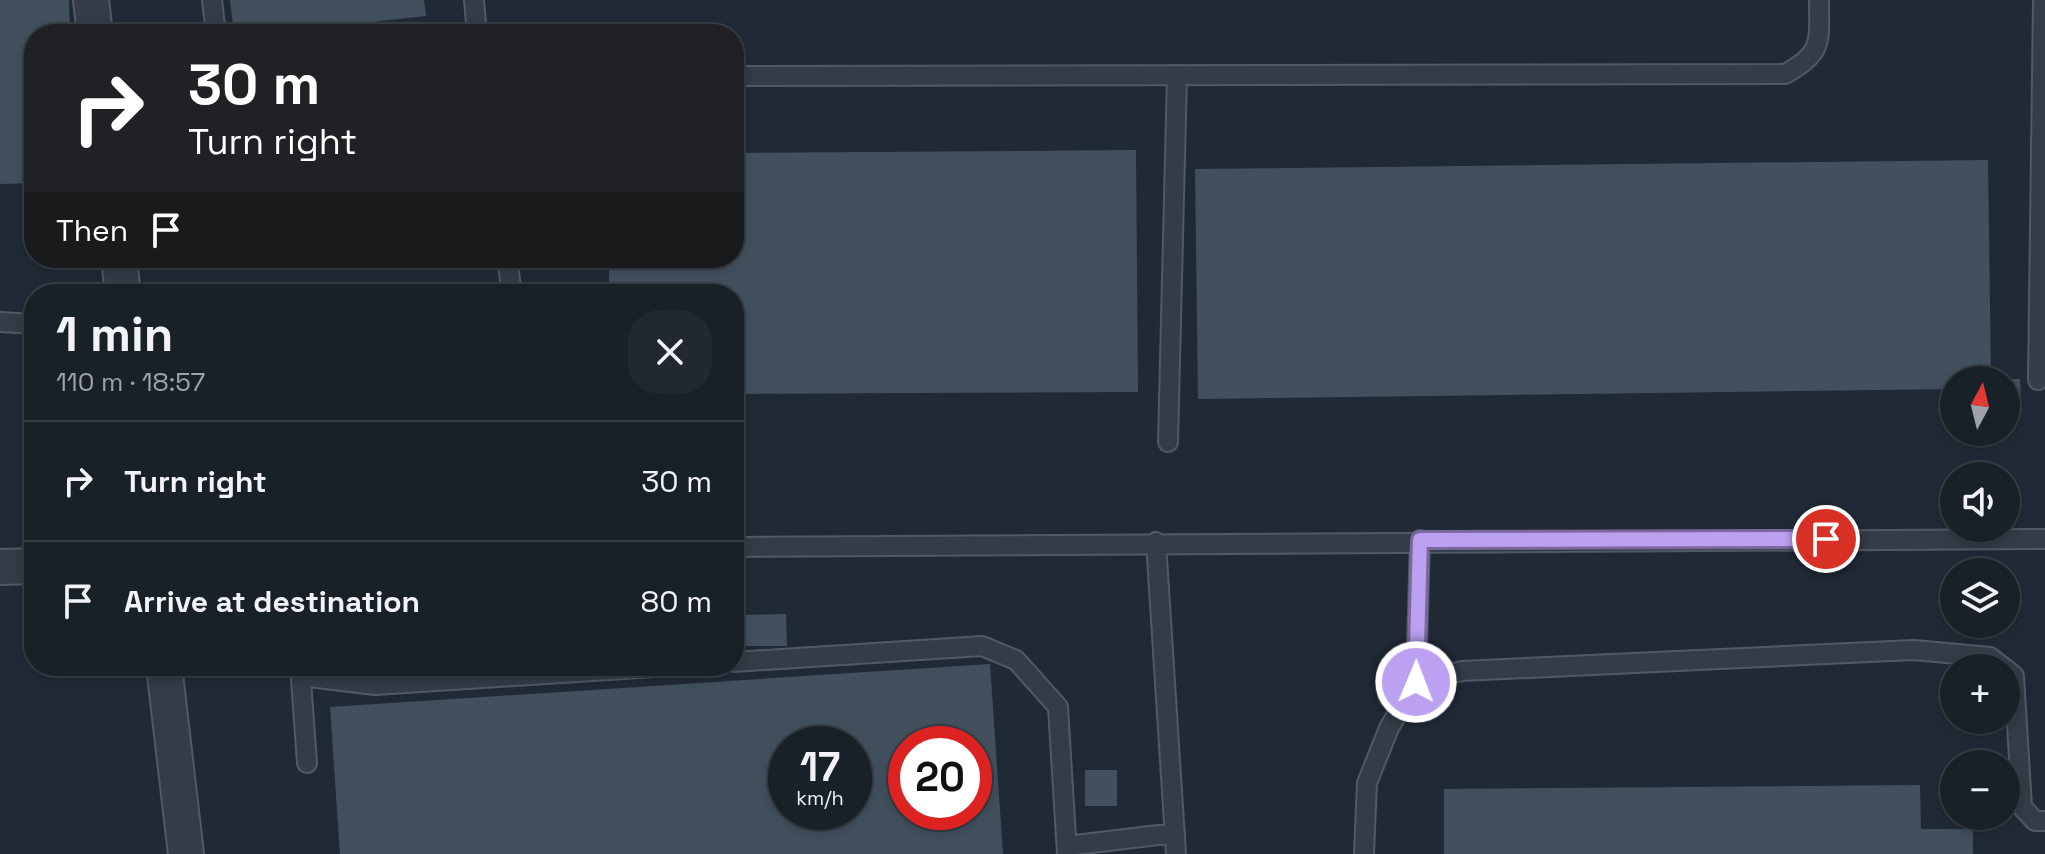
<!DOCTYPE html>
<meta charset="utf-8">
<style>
:root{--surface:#182028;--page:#212830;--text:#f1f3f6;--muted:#9fa3a8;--line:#363e45}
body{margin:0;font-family:"Space Grotesk",sans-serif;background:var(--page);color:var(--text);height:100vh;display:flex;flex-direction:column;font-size:30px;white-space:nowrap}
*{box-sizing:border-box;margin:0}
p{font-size:26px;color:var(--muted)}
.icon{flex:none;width:44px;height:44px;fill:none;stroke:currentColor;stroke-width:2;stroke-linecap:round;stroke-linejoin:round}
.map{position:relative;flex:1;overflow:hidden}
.drawer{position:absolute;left:24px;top:284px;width:720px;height:392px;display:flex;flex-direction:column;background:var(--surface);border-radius:32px;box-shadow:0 4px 12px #0003,0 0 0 2px var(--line)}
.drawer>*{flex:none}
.hud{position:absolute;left:24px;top:24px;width:720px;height:244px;border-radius:32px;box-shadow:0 4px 12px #0003,0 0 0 2px var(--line);background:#202124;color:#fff;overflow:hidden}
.needle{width:52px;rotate:7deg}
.buttons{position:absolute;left:1940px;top:366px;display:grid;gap:16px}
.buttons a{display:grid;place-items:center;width:80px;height:80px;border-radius:50%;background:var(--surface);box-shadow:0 4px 12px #0003,0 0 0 2px var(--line);font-size:40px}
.speed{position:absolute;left:768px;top:726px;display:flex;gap:16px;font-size:40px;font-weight:700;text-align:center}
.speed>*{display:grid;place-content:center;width:104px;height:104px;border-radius:50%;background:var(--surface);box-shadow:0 4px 12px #0003,0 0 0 2px var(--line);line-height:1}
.speed small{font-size:20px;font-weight:400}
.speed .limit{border:12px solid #d22;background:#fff;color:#111}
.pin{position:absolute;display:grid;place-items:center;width:68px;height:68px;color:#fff;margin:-34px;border:4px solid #fff;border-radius:50%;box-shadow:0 2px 8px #0007}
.me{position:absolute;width:88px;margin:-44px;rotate:1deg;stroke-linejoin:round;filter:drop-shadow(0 0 6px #0008)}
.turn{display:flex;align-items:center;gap:28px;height:168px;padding:0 32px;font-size:36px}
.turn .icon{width:104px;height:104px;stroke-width:2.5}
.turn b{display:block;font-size:56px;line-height:68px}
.then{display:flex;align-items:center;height:76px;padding:0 32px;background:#0003;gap:16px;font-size:30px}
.round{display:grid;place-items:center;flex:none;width:84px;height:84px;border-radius:32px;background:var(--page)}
.summary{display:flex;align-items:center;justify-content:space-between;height:136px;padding:0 32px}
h1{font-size:48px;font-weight:700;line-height:60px}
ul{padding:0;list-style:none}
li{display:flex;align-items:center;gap:24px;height:120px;padding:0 32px;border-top:2px solid var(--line)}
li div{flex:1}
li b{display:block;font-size:30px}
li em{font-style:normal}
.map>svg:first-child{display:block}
</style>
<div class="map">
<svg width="2045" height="854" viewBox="0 0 2045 854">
<rect width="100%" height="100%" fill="#202a36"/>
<!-- building -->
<path fill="#42505e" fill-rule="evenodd" d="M0 0H69L70 34H34V183L0 184Z
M230 0H424L426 16 264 34H234Z
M1136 150 1138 392 734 394V294H609V258H734V153Z
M1988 160 1991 380H1954V389L1198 399 1195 169Z
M2006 379H2020L2021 399H2006Z
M786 614 787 646H734V615Z
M990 664 1003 854H340L330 707ZM786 744H854V812H786ZM906 744H974V812H906Z
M1085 770H1117V806H1085Z
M1920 785 1921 829H1973V854H1444V789Z"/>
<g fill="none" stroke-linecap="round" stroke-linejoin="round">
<!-- lane casing -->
<g stroke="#505a65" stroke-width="22">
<path id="lane" d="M212 0 216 34
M474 0 477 34
M734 76 1785 74C1824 53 1819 41 1819 0
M507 258 512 294
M0 322 34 324
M2038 380 2043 0
M1168 442 1177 75
M1156 542 1176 854
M734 547 2045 539
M734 662 982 646 1016 660 1058 707 1067 854
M300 666 307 763
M2006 669 2014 676 2022 807 2035 821H2045
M301 676 375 685 671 666
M1416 682 1420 540
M1067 846 1175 833
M1364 854 1367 783 1389 728 1416 682 1462 671 1914 650 1990 657 2004 668"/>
</g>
<!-- street casing -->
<g stroke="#505a65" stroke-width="38">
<path id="street" d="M91 0 95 34
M119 258 123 294
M0 567 34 566
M164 666 186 854"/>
</g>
<!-- lane -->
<use href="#lane" stroke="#333c47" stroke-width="18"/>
<!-- street -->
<use href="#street" stroke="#333c47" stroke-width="34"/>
</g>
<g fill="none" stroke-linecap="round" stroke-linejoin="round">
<!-- route casing -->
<g stroke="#7a689d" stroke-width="20">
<path id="route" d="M1416 682 1420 540 1826 539"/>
</g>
<!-- route -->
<use href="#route" stroke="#bca0f2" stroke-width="14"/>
</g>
</svg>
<div class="buttons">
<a><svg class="needle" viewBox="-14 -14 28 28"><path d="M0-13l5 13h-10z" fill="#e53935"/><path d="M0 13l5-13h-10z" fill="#9fa3a8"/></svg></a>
<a><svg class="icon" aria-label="sound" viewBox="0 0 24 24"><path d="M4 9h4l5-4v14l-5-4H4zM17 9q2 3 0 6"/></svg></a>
<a><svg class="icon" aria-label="layers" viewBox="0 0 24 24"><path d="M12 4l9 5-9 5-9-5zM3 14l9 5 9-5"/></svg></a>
<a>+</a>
<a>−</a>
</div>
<div class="speed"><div>17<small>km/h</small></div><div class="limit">20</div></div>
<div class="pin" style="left:1826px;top:539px;background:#d93025"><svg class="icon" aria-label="arrive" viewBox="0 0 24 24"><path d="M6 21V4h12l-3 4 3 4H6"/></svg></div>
<svg class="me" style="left:1416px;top:682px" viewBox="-20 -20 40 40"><circle r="17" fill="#bca0f2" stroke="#fff" stroke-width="3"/><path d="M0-11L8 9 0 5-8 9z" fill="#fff"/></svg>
<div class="hud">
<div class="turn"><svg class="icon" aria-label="right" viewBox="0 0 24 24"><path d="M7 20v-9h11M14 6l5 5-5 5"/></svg><div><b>30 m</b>Turn right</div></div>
<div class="then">Then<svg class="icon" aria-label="arrive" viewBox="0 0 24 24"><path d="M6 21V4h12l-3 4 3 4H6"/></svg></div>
</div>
<section class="drawer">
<div class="summary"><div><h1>1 min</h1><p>110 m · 18:57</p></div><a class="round"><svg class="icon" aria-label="close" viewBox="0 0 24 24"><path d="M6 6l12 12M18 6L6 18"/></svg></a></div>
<ul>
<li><svg class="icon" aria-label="right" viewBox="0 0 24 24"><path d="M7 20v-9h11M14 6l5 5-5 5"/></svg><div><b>Turn right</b></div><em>30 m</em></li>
<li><svg class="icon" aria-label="arrive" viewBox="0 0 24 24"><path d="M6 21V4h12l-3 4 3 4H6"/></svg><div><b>Arrive at destination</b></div><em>80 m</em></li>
</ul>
</section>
</div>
